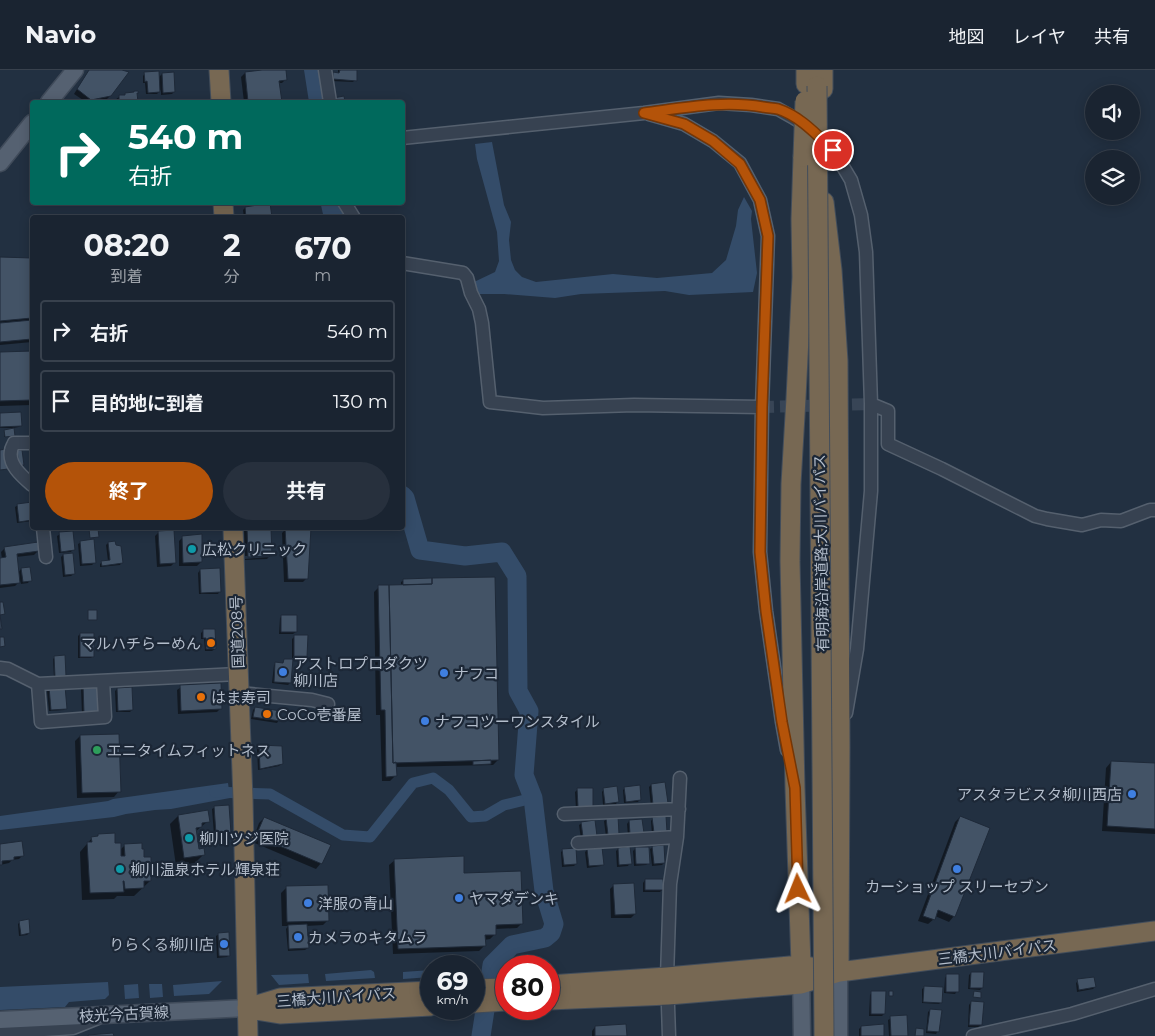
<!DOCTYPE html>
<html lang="ja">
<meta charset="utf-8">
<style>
:root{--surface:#1a2431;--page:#27303d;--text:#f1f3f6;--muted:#9fa4ab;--line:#38414d;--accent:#b45309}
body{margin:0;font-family:Montserrat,"Noto Sans JP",sans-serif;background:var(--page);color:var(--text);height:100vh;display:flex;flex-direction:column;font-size:19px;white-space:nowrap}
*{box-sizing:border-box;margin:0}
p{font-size:16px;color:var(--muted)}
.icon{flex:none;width:28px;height:28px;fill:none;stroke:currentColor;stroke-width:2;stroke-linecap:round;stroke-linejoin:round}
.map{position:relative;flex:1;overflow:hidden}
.details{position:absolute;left:30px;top:145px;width:375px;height:315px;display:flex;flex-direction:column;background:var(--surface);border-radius:5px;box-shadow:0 2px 12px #0003,0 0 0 1px var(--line)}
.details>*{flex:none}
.top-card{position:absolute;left:30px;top:30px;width:375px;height:105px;border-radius:5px;box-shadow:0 2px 12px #0003,0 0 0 1px var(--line);background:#00695c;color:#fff;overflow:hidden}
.tools{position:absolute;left:1085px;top:15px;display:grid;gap:10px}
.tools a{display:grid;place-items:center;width:55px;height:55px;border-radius:50%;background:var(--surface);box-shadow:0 2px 12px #0003,0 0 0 1px var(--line);font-size:25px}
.speed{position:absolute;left:420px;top:885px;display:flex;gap:10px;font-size:25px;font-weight:700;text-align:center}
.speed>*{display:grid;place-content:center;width:65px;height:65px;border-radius:50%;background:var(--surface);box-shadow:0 2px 12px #0003,0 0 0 1px var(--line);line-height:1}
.speed small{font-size:12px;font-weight:400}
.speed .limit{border:8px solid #d22;background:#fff;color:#111}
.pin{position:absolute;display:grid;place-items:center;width:42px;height:42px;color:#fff;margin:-21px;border:2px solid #fff;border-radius:50%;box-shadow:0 1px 5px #0007}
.me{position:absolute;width:55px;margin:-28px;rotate:358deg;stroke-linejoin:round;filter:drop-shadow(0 0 4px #0008)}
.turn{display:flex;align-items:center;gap:18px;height:105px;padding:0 15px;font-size:22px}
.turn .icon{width:65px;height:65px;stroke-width:2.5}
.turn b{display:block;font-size:35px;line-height:42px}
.eta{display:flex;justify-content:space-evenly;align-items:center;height:85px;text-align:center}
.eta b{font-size:30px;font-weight:700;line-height:35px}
.primary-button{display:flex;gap:10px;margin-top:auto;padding:10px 15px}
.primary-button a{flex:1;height:58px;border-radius:30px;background:var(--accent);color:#fff;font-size:20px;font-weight:700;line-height:58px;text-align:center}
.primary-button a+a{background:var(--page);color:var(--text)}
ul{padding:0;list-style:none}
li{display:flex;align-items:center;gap:15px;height:62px;margin:0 10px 8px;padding:0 5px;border:2px solid var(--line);border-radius:5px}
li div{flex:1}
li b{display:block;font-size:19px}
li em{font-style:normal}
header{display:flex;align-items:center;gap:30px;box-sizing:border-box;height:70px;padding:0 25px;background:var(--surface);border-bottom:1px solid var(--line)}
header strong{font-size:24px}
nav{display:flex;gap:28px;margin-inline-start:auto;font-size:18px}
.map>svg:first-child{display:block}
</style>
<header>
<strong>Navio</strong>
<nav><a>地図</a><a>レイヤ</a><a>共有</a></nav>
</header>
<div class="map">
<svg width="1155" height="966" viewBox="0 0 1155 966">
<rect width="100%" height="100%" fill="#223041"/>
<!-- water -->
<path fill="#344c69" d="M304 0H320L324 32H309Z
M492 72 504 135 511 152 509 170 511 190 515 200 522 207 536 212 613 204 657 208 712 203 726 190 736 156 738 140 744 127 752 141 751 149 757 203 753 222 689 225 665 221 581 224 555 228 504 224H475L474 212 495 202 499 191 497 162 477 89 475 74Z
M228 713 230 728 171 739 155 740 126 744 114 747 0 760V746L108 731 113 729Z
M371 900 374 902 375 908 326 911 325 904Z
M431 900V907L403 909V902Z
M308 904 309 913 279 915 271 905Z
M222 911 209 924 174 926 173 915Z
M108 912 109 925 105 929 69 932 65 937 0 940V917Z
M138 914 139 928 125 929 124 915Z
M149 914H162L163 927 150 928Z"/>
<!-- shadow -->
<path fill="#0007" d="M89 0H118L110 26 106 30 86 32 74 24Z
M273 0H285L286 9 282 13H278L280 32H244L241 7 245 3Z
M338 0H356L355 10 353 12 331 11 332 6 334 4H338Z
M145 3 158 8 162 4 174 22 172 24 161 25V20L157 24H146L145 13H143V6Z
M137 22 136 25 137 32H116L115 30 119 27Z
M245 138 271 146 269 148H244L243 140Z
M0 188 32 189V249L31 251H32V272L0 275Z
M32 282V335L0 336V283Z
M0 344 21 355 19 357 13 358V366L4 367V361L12 360 11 358H0Z
M32 434V451L17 453 15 437 18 435Z
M189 458H216L214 460H189Z
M244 458H269L271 485 267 489 245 490V489L269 487V485L245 486Z
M310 458 307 508 303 512H284L282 463 286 459Z
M159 462 174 493 171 496 157 497 155 466Z
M60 464 73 479 71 482 59 483 57 466Z
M183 467 201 492 197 496H179V471Z
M81 472 95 492 92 495 80 496 78 474Z
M108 473 122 492 120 495 100 497V494L102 492 108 491 106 475Z
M5 478 38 481 34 485 16 487 18 503 21 499 30 510 28 513 21 514 20 511 15 516 0 518V489H2L1 482Z
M63 485 74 504 71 506 63 507 61 487Z
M200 500 220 521 218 524H199L198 503Z
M404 510 498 690 493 695 395 697V706L390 711H382L380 645H376L374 522 379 517 401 516V512Z
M282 546 296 562 293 564H279L280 548Z
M204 560 215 579 212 581H205L204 569H201V563Z
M80 564 93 586 91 588H78V566Z
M295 566 306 586 304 589 292 588 290 613 288 615 272 613 274 595 276 593 282 594 284 590 292 591V569Z
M55 587 65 605 62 608H54L53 589Z
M83 616 98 642 82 645 81 618Z
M181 617 221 638 217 642 178 644 177 620Z
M50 619 66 638 64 640 49 641 47 621Z
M117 619 132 640 130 642H116L115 621Z
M255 638 279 650 277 653 251 649 253 640Z
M80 666 119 721 114 727 77 728 75 671Z
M260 676 281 694 279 696 258 700 257 679Z
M1111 692 1155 694V764L1102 761 1106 698Z
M664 713 666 733 664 735 651 737 649 717 651 715Z
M625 718 640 729 638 732 624 733 623 720Z
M604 719 618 731 616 734 603 735 602 722Z
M577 720 592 736 576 739 575 722Z
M215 737 229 762 227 764 214 765 212 739Z
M178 746 208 751 195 762 198 780 203 785 195 793 176 796 170 754Z
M664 747 652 765 651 751 653 748Z
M960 747 954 846 949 852 935 846 934 849 928 854 918 851 955 752Z
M264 748 321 793 316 799 252 772 259 753Z
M607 749 618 763 616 766 606 767 604 751Z
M641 750 628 766 627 754 629 751Z
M594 751 581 769 579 755 582 753Z
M98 765 114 775 120 780 125 775 141 780 150 811 134 826H117L114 829 82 830 80 782 92 768H96Z
M0 775 23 785 19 789 12 790 9 793 0 795Z
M653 777 664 793 662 795 652 796 650 779Z
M648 778 649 793 646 795 634 796 633 781 635 779Z
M618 779 630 793 628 796 617 797 616 781Z
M563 780 576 794 574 796 562 797 561 782Z
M587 780 603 794 601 796 587 798 585 782Z
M395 790 463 804 522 853 517 858 495 859V864L490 869 484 870V876L479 881 393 884 389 795Z
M645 810 662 820 660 822H643V813Z
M614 815 635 844 631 848H611L610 819Z
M287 817 328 850 323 855 306 856 308 878 305 880 288 881 286 859 288 856H282L281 823Z
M20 852 29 863 27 865 19 866 18 854Z
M219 864 229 885 227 887 217 888 216 866Z
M971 903 982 918 980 920 968 919 969 905Z
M947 905 957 921 955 924 944 923 945 908Z
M1078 911 1095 917 1093 919 1077 922 1076 913Z
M925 917 941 932 939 934 922 933V919Z
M872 922 884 944 882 946H869L870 925Z
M971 932 981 955 978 957H968L969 935Z
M930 940 938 961 936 964 926 963 928 942Z
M891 948 907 966H889L888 950Z
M595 957 626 966H592V961Z
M861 957 883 966H859V959Z"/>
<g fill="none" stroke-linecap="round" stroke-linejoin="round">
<!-- canal -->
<path stroke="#344c69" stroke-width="11" d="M215 722 270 724 343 765 370 767 413 713 433 708 449 720 471 747 485 746 504 735 533 728"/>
<!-- river -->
<path stroke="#344c69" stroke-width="19" d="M330 132 332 141 336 148
M402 425 405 428 420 480 465 486 502 482 517 506 518 621 529 641 524 705 533 728 544 821 554 854 551 863 545 868 512 875 492 895 481 966"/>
</g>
<!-- building -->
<path fill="#435366" stroke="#1e2938" d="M89 0H122L129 2 111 26 91 30 77 19Z
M262 0H286L287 10 279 11 282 32H248L245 2Z
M340 0H357V11L333 9V2L339 3Z
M159 1 160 22 148 23 147 11 145 12 144 2Z
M174 2 175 22 163 23 162 3Z
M134 21H138L139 23H137L138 32H119V25H125V23L134 22Z
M344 26 345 32H333V28Z
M270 133 272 147 246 148 245 137Z
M0 187 32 188V248L0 251Z
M32 250V269L0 272V253Z
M32 281V330L0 331V282Z
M21 342 22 356 0 357V343Z
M14 358 15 366 5 367 4 360Z
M6 379 8 399 0 400V380Z
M17 380H22L24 395 19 396Z
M32 432V450L19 452 17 434Z
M247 458H271L272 486 248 487Z
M285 458H311L308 509H288Z
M89 459H98L99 467 90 468Z
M174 460 176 493 160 494 158 461Z
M73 461 75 480 61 482 59 462Z
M202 464V492L183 493 182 466Z
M94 469 96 493 82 494 80 471Z
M115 471 116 475 121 476 123 493 102 496 101 491 110 490 108 472Z
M38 472 39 481 17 484 20 513 0 515V488L6 487 4 477Z
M73 483 75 504 65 505 63 484Z
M30 497 32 511 23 512 21 498Z
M220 498 221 522 201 523 200 499Z
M495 507 499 690 393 693 389 515 432 514V508Z
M432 508V514L403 515V509Z
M378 515H389L393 693 396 692 397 706 386 707 385 640H381Z
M0 532H3L5 544 0 545 2 559H0Z
M88 540H97V550H88Z
M281 545H297V562H281Z
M203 559H215L216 579H206V568H203Z
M80 563H94V587H80Z
M294 565H308L307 587H294Z
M0 567H4L5 576 0 577Z
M65 585 66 606 55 607 54 586Z
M284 589H293L291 613 274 612 275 592 283 593Z
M221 613 222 639 181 641 180 615Z
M98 614 99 642 84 643 83 615Z
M65 616 67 639 51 640 49 617Z
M132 617 133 640 118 641 117 618Z
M255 637 281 641 280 651 253 647Z
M119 664 121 722 82 723 80 665Z
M259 675 282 676 283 694 260 699Z
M491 690V694L473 695V691Z
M1111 691 1155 693V759L1107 756Z
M665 712 668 733 653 735 651 714Z
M640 715 641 730 626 732 624 717Z
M617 716 619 732 605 734 603 718Z
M577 718H593V737H578Z
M229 735 231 763 216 764 214 736Z
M208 740 210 752 202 753V757L196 758 199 779 204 778 205 785 184 788 178 745Z
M618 746 619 764 608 765 606 748Z
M666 746 667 762 654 763 652 747Z
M960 746 990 758 955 847 938 840 935 850 923 846Z
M264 747 331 775 322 794 256 766Z
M642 749 644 763 630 764 629 750Z
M595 750 597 766 583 767 581 752Z
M115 763V773H121V786H125L124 774 142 773V779H144V787H151V811H144V818L125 819 124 811H123L124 822 90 823 87 772H92L91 767 98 766V764Z
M22 771 24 786 14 787V790L2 791V795H0V774Z
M664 775 665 793 654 794 652 776Z
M630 776 632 794 619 795 618 778Z
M602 777 604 795 589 796 587 779Z
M635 777H649L650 794H636Z
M576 778 577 794 564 795 562 779Z
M464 786V803L521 801 523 854 496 855V865H485L486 876 398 879 394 789Z
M645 809H663L664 820H645Z
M634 813 636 844 615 845 613 814Z
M328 815 329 851 287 852 286 816Z
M29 849 30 863 21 865 19 851Z
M307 854 309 878 289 879 288 855Z
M229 862 230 886H219L218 863Z
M971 902H984L983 918H970Z
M946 904H959V922H946Z
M1094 907 1096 917 1079 920 1077 909Z
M924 916 943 917 942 933 923 932Z
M871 921H886L885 944H871Z
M889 921H893V926H889Z
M974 921 981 922V928L973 927Z
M971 931 984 932 982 955H969Z
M930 939 942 940 939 962 927 961Z
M907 945 908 966H891L890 946Z
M626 954 627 966H595V956Z
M884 954V966H861V956Z
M916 958 924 959V966H915Z
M113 963 114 966H88V965Z"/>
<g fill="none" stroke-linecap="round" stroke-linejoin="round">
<!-- minor-tunnel -->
<path stroke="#384556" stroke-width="12" stroke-dasharray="12 6" stroke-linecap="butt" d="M762 337 871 334"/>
<!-- minor casing -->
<g stroke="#55606e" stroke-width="15">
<path id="minor" d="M325 0 330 32
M649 44 684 54 713 71 740 93 760 130 768 166 762 337 760 482 766 541 782 652 787 680
M402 68 644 43 719 33 751 35 778 39 794 48 809 57 833 80 851 110 861 145 866 182 871 334V421L857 579 846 643
M344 132 354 148
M402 193 463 203 467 208 471 223 479 239 482 253 490 332 543 338 634 335 762 337
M871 334 888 341V374L942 399 1035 446 1047 449 1082 455 1101 450 1121 451 1150 440H1155
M32 373H14C13 376 11 378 11 381 8 395 23 407 32 415
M43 458 46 487
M0 598 8 599 38 614 238 604
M38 614 41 652 105 647 103 611
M239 623 312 630 328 634
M564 744 679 739
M578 773 677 767
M0 963 73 958 98 948
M669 966 667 907 670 814 677 767 680 708
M973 966 1072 944 1155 919"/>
</g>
<!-- major casing -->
<g stroke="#404b5a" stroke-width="19">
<path id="major" d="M49 32 75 0
M0 93 32 53
M801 901 802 966
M839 902V966
M0 950 247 938"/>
</g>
<!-- highway casing -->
<g stroke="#424d5b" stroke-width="21">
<path id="highway" d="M219 0 221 32
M823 0V19
M806 14V0
M223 132 224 148
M824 132 832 200 838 291 840 677 839 902
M233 458 243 729 248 966
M801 895 795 718 790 491 791 414 796 328 802 207 801 149 803 87
M549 915 667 907 801 895 811 897
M474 919 506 918
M549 930 668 925 801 914 839 902 1155 861
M474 933 506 931
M247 938 280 928 431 921
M251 939 280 944 431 936"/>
</g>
<!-- minor -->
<use href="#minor" stroke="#374251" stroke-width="12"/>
<!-- major -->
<use href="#major" stroke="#556171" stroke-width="16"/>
<!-- highway -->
<use href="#highway" stroke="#776853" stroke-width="19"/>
<!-- highway-bridge casing -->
<g stroke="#424d5b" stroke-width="21" stroke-linecap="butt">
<path id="highway-bridge" d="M817 16 824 966
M803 87 805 31"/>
</g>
<!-- highway-bridge -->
<use href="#highway-bridge" stroke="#776853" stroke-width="19"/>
</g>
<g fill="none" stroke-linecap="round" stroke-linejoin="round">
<!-- route casing -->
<g stroke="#753606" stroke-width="12">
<path id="route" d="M798 819 795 718 782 652 766 541 760 482 762 337 768 166 760 130 740 94 713 71 684 54 644 43C683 38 723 30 763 37 768 38 773 38 778 39 800 46 817 65 833 80"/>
</g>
<!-- route -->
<use href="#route" stroke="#b45309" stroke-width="9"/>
</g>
<!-- markers -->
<g fill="#0f9aa8" stroke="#1c2736" stroke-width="2">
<circle cx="192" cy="479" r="5"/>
<circle cx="189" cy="768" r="5"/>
<circle cx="120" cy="799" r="5"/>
</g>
<g fill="#e8710a" stroke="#1c2736" stroke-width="2">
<circle cx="211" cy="573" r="5"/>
<circle cx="201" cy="627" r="5"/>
<circle cx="267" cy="644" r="5"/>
</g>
<g fill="#3f7fe0" stroke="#1c2736" stroke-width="2">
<circle cx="283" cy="602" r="5"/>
<circle cx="444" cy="603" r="5"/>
<circle cx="425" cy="651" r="5"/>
<circle cx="1132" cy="724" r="5"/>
<circle cx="957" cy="799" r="5"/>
<circle cx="459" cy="828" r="5"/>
<circle cx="308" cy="833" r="5"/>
<circle cx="298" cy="867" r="5"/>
<circle cx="224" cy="874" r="5"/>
</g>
<circle fill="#2e9e5b" stroke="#1c2736" stroke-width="2" cx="97" cy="680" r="5"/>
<g text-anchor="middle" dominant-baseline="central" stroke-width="4.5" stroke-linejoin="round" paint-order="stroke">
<!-- poi labels -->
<g font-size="15" fill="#b3bdcb" stroke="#1c2736" text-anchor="start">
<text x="202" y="479">広松クリニック</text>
<text x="201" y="573" text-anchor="end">マルハチらーめん</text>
<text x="293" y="593">アストロプロダクツ<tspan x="293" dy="17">柳川店</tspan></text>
<text x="454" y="603">ナフコ</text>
<text x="211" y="627">はま寿司</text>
<text x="277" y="644">CoCo壱番屋</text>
<text x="435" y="651">ナフコツーワンスタイル</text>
<text x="107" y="680">エニタイムフィットネス</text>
<text x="1122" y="724" text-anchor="end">アスタラビスタ柳川西店</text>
<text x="199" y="768">柳川ツジ医院</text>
<text x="130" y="799">柳川温泉ホテル輝泉荘</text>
<text x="957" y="816" text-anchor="middle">カーショップ スリーセブン</text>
<text x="469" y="828">ヤマダデンキ</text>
<text x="318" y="833">洋服の青山</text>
<text x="308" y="867">カメラのキタムラ</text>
<text x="214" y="874" text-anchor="end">りらくる柳川店</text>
</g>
<!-- street labels -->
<g font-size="15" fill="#b3bdcb" stroke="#1c2736">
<text transform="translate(821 483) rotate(-91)">有明海沿岸道路;大川バイパス</text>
<text transform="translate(237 562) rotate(-92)">国道208号</text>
<text transform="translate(997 882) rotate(-7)">三橋大川バイパス</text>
<text transform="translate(336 927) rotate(-4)">三橋大川バイパス</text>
<text transform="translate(124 944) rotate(-3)">枝光今古賀線</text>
</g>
</g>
</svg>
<div class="tools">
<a><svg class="icon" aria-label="sound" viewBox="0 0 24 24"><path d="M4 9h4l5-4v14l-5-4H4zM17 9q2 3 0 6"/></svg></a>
<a><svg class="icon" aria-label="layers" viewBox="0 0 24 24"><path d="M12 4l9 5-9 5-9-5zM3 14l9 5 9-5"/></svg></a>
</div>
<div class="speed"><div>69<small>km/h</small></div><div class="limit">80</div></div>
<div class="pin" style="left:833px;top:80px;background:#d93025"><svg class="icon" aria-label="arrive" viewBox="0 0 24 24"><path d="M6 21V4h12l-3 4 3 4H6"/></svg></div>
<svg class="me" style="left:798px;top:819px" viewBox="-20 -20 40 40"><path d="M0-17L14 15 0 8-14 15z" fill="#b45309" stroke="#fff" stroke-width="4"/></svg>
<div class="top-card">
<div class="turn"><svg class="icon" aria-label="right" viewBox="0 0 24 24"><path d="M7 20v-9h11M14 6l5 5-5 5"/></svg><div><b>540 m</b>右折</div></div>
</div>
<section class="details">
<div class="eta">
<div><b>08:20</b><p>到着</p></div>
<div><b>2</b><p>分</p></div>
<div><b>670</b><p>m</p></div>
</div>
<ul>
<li><svg class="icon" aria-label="right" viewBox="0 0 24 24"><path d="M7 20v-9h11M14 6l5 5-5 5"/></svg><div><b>右折</b></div><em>540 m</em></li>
<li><svg class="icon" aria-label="arrive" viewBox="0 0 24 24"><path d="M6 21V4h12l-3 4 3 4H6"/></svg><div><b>目的地に到着</b></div><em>130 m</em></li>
</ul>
<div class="primary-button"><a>終了</a><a>共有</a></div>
</section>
</div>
